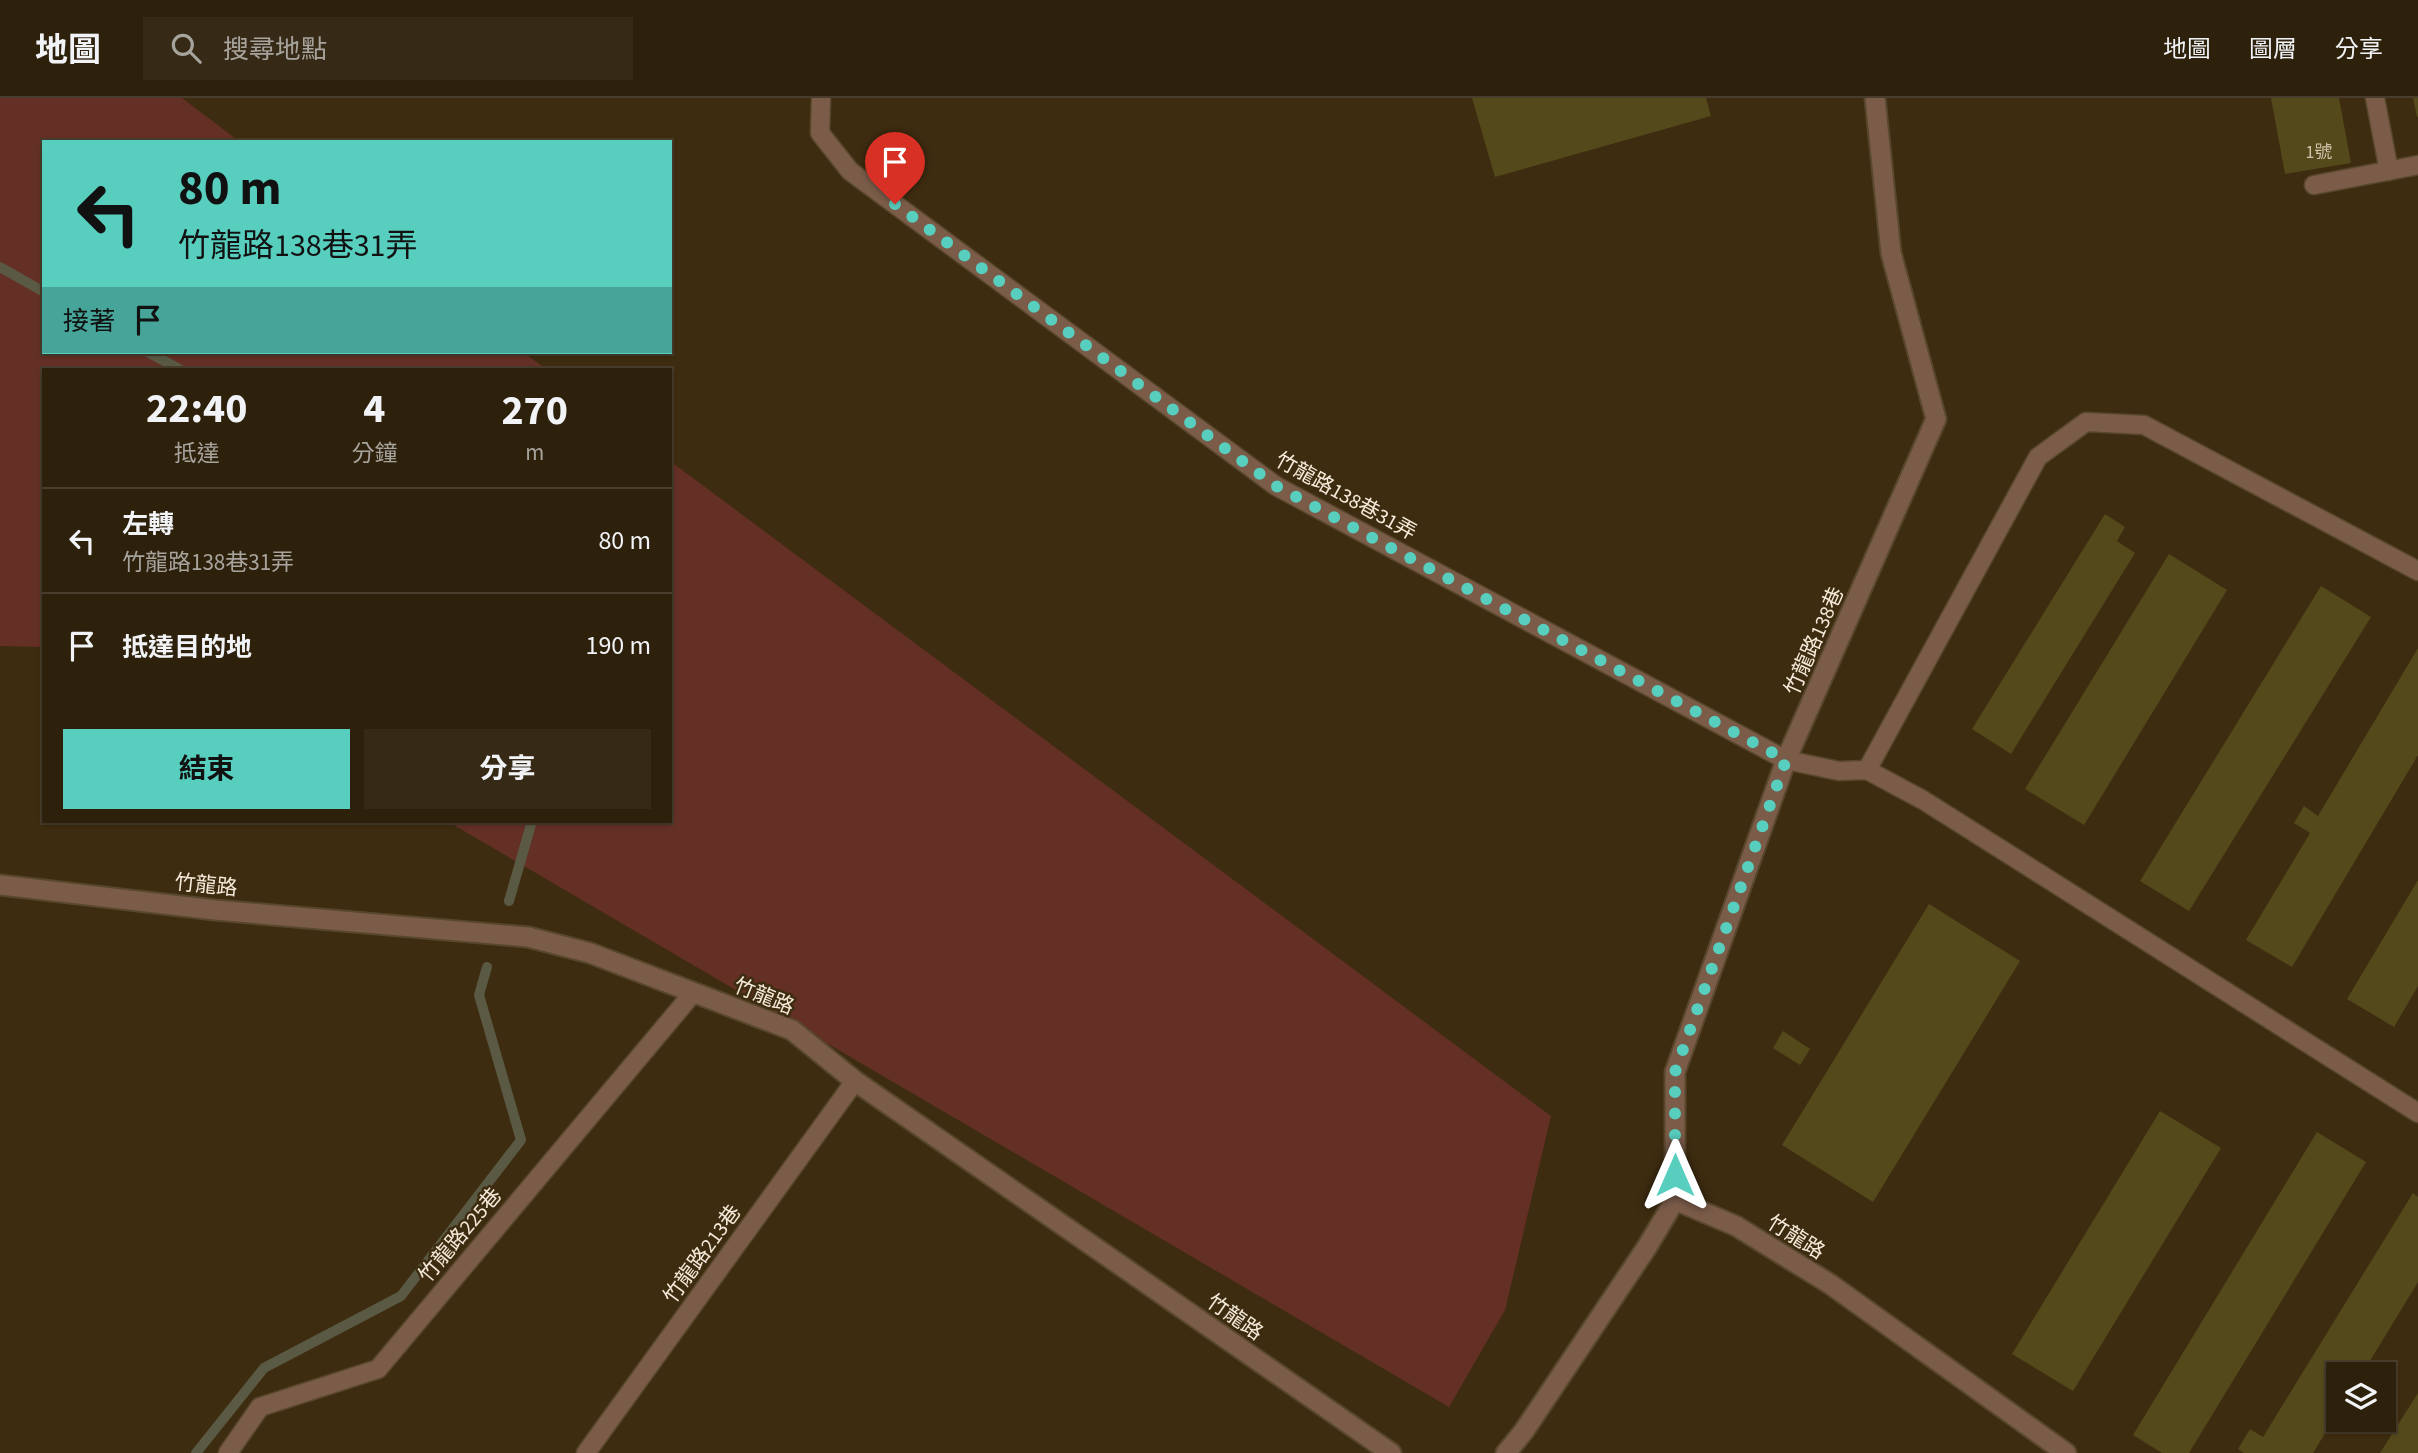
<!DOCTYPE html>
<html lang="zh-TW">
<meta charset="utf-8">
<style>
:root{--surface:#2e210c;--page:#362915;--text:#f1f3f6;--muted:#a7a39d;--line:#493e2d;--accent:#58cebf}
body{margin:0;font-family:"Source Sans 3","Noto Sans TC",sans-serif;background:var(--page);color:var(--text);height:100vh;display:flex;flex-direction:column;font-size:26px;white-space:nowrap}
*{box-sizing:border-box;margin:0}
p{font-size:23px;color:var(--muted)}
.icon{flex:none;width:38px;height:38px;fill:none;stroke:currentColor;stroke-width:2;stroke-linecap:round;stroke-linejoin:round}
.map{position:relative;flex:1;overflow:hidden}
.sheet{position:absolute;left:42px;top:270px;width:630px;height:455px;display:flex;flex-direction:column;background:var(--surface);border-radius:0px;box-shadow:0 2px 5px #0004,0 0 0 2px var(--line)}
.sheet>*{flex:none}
.top-card{position:absolute;left:42px;top:42px;width:630px;height:214px;border-radius:0px;box-shadow:0 2px 5px #0004,0 0 0 2px var(--line);background:#58cebf;color:#111;overflow:hidden}
.fabs{position:absolute;left:2326px;top:1264px;display:grid;gap:14px}
.fabs a{display:grid;place-items:center;width:70px;height:70px;border-radius:0px;background:var(--surface);box-shadow:0 2px 5px #0004,0 0 0 2px var(--line);font-size:35px}
.pin{position:absolute;display:grid;place-items:center;width:60px;height:60px;color:#fff;margin:-72px -30px;border-radius:50% 50% 50% 0;rotate:-45deg;box-shadow:0 0 7px #0007}
.pin .icon{rotate:45deg}
.me{position:absolute;width:77px;margin:-38px;rotate:0deg;stroke-linejoin:round;filter:drop-shadow(0 0 5px #0008)}
.turn{display:flex;align-items:center;gap:24px;height:147px;padding:0 21px;font-size:32px}
.turn .icon{width:91px;height:91px;stroke-width:2.5}
.turn b{display:block;font-size:49px;line-height:60px}
.then{display:flex;align-items:center;height:66px;padding:0 21px;background:#0003;gap:14px;font-size:26px}
.eta{display:flex;justify-content:space-evenly;align-items:center;height:119px;text-align:center}
.eta b{font-size:42px;font-weight:700;line-height:49px}
.action{display:flex;gap:14px;margin-top:auto;padding:14px 21px}
.action a{flex:1;height:80px;border-radius:0px;background:var(--accent);color:#111;font-size:28px;font-weight:700;line-height:80px;text-align:center}
.action a+a{background:var(--page);color:var(--text)}
ul{padding:0;list-style:none}
li{display:flex;align-items:center;gap:21px;height:105px;padding:0 21px;border-top:2px solid var(--line)}
li div{flex:1}
li b{display:block;font-size:26px}
li em{font-style:normal}
header{display:flex;align-items:center;gap:42px;box-sizing:border-box;height:98px;padding:0 35px;background:var(--surface);border-bottom:2px solid var(--line)}
header strong{font-size:33px}
nav{display:flex;gap:38px;margin-inline-start:auto;font-size:24px}
.search{width:490px;height:63px;background:var(--page);display:flex;align-items:center;gap:18px;box-sizing:border-box;padding:0 24px;border-radius:0px;color:var(--muted);font-size:26px}
.map>svg:first-child{display:block}
</style>
<header>
<strong>地圖</strong>
<div class="search"><svg class="icon" aria-label="search" viewBox="0 0 24 24"><circle cx="10" cy="10" r="6"/><path d="M15 15l6 6"/></svg>搜尋地點</div>
<nav><a>地圖</a><a>圖層</a><a>分享</a></nav>
</header>
<div class="map">
<svg width="2418" height="1355" viewBox="0 0 2418 1355">
<rect width="100%" height="100%" fill="#3e2c10"/>
<!-- green -->
<path fill="#643026" d="M0 0H182L240 44H44V254H523L546 271H44V549L0 548Z
M670 363 1551 1018 1505 1212 1449 1309 447 723H670Z"/>
<g fill="none" stroke-linecap="round" stroke-linejoin="round">
<!-- stream -->
<path stroke="#5a5a44" stroke-width="10" d="M0 169 44 194
M148 254 179 271
M509 803 532 723
M196 1355 264 1270 401 1198 521 1042 479 897 487 869"/>
</g>
<!-- building -->
<path fill="#54491a" d="M1472 0H1706L1711 18 1495 79Z
M2271 0H2339L2351 65 2285 76Z
M2413 0H2418V19H2417Z
M2105 416 2125 429 2117 443 2135 455 2011 656 1972 631Z
M2169 456 2227 492 2084 727 2025 691Z
M2321 488 2371 519 2189 813 2140 783Z
M2418 550V657L2292 869 2246 842 2310 735 2294 725 2304 708 2318 718Z
M2418 782V888L2394 929 2347 901Z
M1929 806 2020 863 1873 1104 1782 1047Z
M1783 933 1810 951 1800 967 1773 950Z
M2160 1013 2221 1050 2073 1293 2012 1256Z
M2317 1034 2366 1064 2189 1355H2162L2133 1337Z
M2413 1095 2418 1099V1184L2362 1276H2338V1314L2313 1355H2244L2238 1351 2250 1331 2263 1339Z
M2418 1295V1355H2380Z"/>
<g fill="none" stroke-linecap="round" stroke-linejoin="round">
<!-- service casing -->
<g stroke="#58472c" stroke-width="21">
<path id="service" d="M821 0 820 35 850 73 1276 388 1786 662 1839 673 1867 672
M2375 0 2389 73
M2314 87 2418 67
M2418 473 2144 327 2086 324 2038 359 1867 672 1923 702 2418 1015
M228 1355 260 1309 378 1271 693 895
M586 1355 855 983"/>
</g>
<!-- minor casing -->
<g stroke="#58472c" stroke-width="23">
<path id="minor" d="M1675 1102V974L1786 662 1936 321 1891 155 1875 0"/>
</g>
<!-- tertiary casing -->
<g stroke="#58472c" stroke-width="23">
<path id="tertiary" d="M0 787 215 812 528 839 590 855 792 932 855 983 1391 1355
M1506 1355 1524 1333 1647 1149 1675 1102 1736 1128 1830 1186 2066 1355"/>
</g>
<!-- service -->
<use href="#service" stroke="#7b5c49" stroke-width="18"/>
<!-- minor -->
<use href="#minor" stroke="#7b5c49" stroke-width="19"/>
<!-- tertiary -->
<use href="#tertiary" stroke="#7b5c49" stroke-width="19"/>
</g>
<g fill="none" stroke-linecap="round" stroke-linejoin="round">
<!-- route -->
<path stroke="#58cebf" stroke-width="12" stroke-dasharray="0 21.6" d="M895 106 1276 388 1786 662 1675 974V1077"/>
</g>
<g text-anchor="middle" dominant-baseline="central" stroke-width="5" stroke-linejoin="round" paint-order="stroke">
<!-- number labels -->
<g font-size="18" fill="#cdc2aa">
<text x="2319" y="54">1號</text>
</g>
<!-- street labels -->
<g font-size="21" fill="#f5eada" stroke="#3e2c10">
<text transform="translate(1346 398) rotate(29)">竹龍路138巷31弄</text>
<text transform="translate(1814 543) rotate(-66)">竹龍路138巷</text>
<text transform="translate(206 787) rotate(6)">竹龍路</text>
<text transform="translate(764 898) rotate(22)">竹龍路</text>
<text transform="translate(460 1137) rotate(-50)">竹龍路225巷</text>
<text transform="translate(1796 1139) rotate(32)">竹龍路</text>
<text transform="translate(702 1156) rotate(-54)">竹龍路213巷</text>
<text transform="translate(1235 1219) rotate(35)">竹龍路</text>
</g>
</g>
</svg>
<div class="fabs">
<a><svg class="icon" aria-label="layers" viewBox="0 0 24 24"><path d="M12 4l9 5-9 5-9-5zM3 14l9 5 9-5"/></svg></a>
</div>
<div class="pin" style="left:895px;top:106px;background:#d93025"><svg class="icon" aria-label="arrive" viewBox="0 0 24 24"><path d="M6 21V4h12l-3 4 3 4H6"/></svg></div>
<svg class="me" style="left:1675px;top:1077px" viewBox="-20 -20 40 40"><path d="M0-17L14 15 0 8-14 15z" fill="#58cebf" stroke="#fff" stroke-width="4"/></svg>
<div class="top-card">
<div class="turn"><svg class="icon" aria-label="left" viewBox="0 0 24 24"><path d="M17 20v-9H6M10 6l-5 5 5 5"/></svg><div><b>80 m</b>竹龍路138巷31弄</div></div>
<div class="then">接著<svg class="icon" aria-label="arrive" viewBox="0 0 24 24"><path d="M6 21V4h12l-3 4 3 4H6"/></svg></div>
</div>
<section class="sheet">
<div class="eta">
<div><b>22:40</b><p>抵達</p></div>
<div><b>4</b><p>分鐘</p></div>
<div><b>270</b><p>m</p></div>
</div>
<ul>
<li><svg class="icon" aria-label="left" viewBox="0 0 24 24"><path d="M17 20v-9H6M10 6l-5 5 5 5"/></svg><div><b>左轉</b><p>竹龍路138巷31弄</p></div><em>80 m</em></li>
<li><svg class="icon" aria-label="arrive" viewBox="0 0 24 24"><path d="M6 21V4h12l-3 4 3 4H6"/></svg><div><b>抵達目的地</b></div><em>190 m</em></li>
</ul>
<div class="action"><a>結束</a><a>分享</a></div>
</section>
</div>
